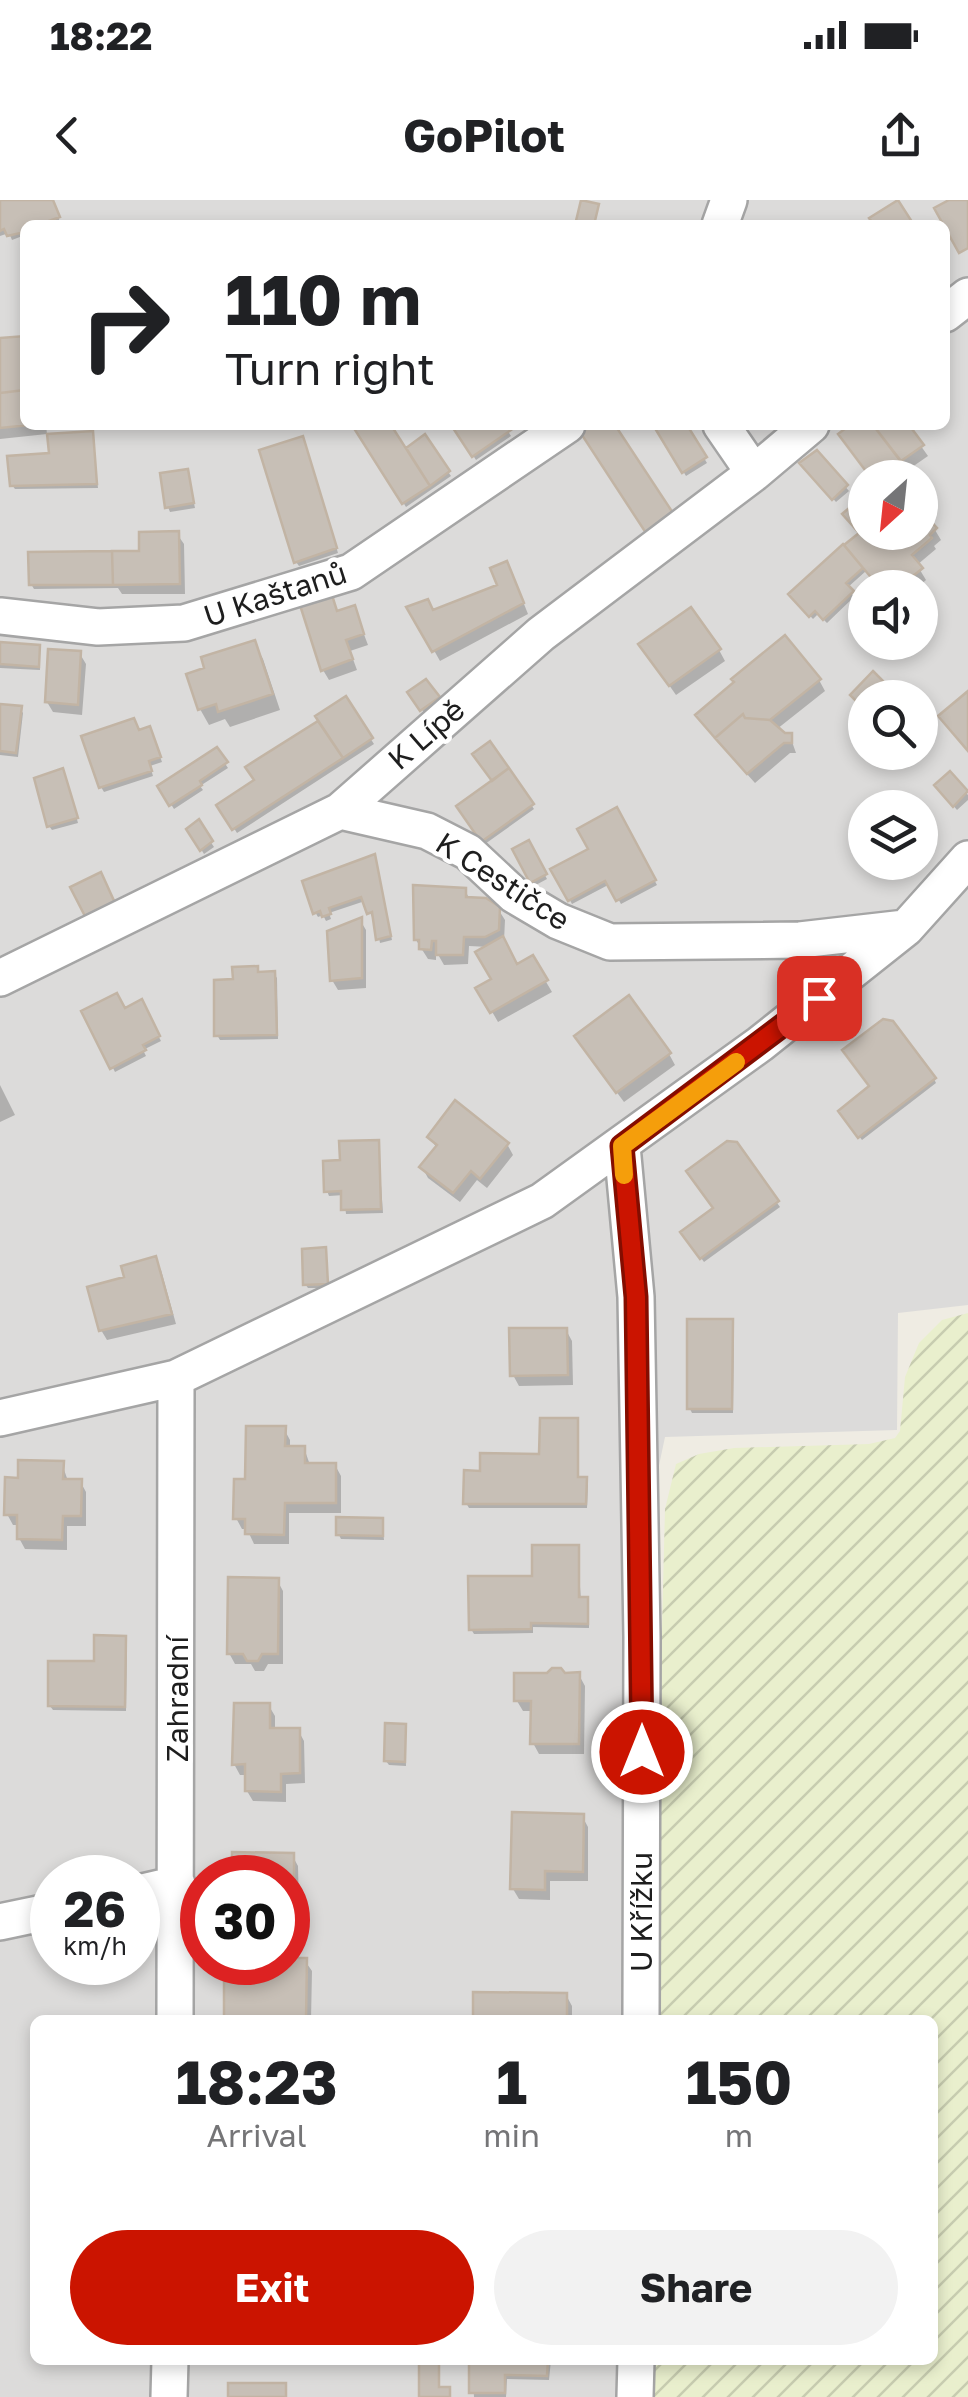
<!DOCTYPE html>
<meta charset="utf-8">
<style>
:root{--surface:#fff;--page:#f2f2f2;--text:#202124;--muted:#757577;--accent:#cb1400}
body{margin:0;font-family:"Golos Text",sans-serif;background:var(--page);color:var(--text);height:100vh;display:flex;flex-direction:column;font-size:38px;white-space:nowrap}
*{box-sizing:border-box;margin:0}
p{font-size:32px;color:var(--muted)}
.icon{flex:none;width:55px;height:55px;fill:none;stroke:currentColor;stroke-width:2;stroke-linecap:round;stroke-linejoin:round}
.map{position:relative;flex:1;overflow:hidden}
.sheet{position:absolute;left:30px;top:1815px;width:908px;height:350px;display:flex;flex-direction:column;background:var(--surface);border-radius:15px;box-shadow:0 5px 15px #0003}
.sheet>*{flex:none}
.hud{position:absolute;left:20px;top:20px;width:930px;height:210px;border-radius:15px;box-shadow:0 5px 15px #0003;background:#fff;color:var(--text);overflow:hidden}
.needle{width:65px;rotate:207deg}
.tools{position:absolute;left:848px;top:260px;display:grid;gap:20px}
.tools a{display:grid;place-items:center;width:90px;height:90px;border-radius:50%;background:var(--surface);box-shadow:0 5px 15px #0003;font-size:50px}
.speed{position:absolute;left:30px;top:1655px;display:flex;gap:20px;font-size:50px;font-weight:700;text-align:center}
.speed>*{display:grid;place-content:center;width:130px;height:130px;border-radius:50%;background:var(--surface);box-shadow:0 5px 15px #0003;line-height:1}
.speed small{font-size:25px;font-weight:400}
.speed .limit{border:15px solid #d22;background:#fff;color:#111}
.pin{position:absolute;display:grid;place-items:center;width:85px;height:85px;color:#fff;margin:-42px;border-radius:20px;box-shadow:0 5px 15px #0006}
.me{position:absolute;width:110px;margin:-55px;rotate:0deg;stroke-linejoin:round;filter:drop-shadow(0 0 8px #0008)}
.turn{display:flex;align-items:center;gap:35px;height:210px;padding:0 40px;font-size:45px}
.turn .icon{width:130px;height:130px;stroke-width:2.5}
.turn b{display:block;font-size:70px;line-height:85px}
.eta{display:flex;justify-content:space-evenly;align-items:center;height:170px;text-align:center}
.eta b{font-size:60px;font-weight:700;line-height:70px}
.primary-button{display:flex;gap:20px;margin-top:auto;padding:20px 40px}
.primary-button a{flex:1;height:115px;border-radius:60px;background:var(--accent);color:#fff;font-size:40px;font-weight:700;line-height:115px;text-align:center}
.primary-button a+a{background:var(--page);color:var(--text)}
.status{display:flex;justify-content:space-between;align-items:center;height:70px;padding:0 50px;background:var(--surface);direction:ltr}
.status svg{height:28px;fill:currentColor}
header{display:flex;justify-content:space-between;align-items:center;height:130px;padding:0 40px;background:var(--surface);font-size:45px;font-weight:700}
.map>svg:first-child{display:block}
</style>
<div class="status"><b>18:22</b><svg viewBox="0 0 49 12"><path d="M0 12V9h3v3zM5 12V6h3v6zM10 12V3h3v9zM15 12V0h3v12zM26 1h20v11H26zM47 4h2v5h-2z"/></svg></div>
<header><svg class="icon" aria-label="back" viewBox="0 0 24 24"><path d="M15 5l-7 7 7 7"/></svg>GoPilot<svg class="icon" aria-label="share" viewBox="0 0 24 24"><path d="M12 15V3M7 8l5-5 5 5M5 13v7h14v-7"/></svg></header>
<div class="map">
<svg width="968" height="2197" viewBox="0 0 968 2197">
<defs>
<pattern id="farmland-furrows" width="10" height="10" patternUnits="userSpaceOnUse" patternTransform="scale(2.5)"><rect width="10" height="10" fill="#e9efcd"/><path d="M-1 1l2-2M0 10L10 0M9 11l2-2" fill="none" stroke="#c7ccb0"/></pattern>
</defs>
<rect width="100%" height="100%" fill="#efece3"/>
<!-- residential -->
<path fill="#dcdbda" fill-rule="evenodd" d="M0 0H968V1105L898 1113 897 1230 665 1237 657 1275 660 1820H35V2160H652L651 2197H0ZM25 25H945V225H25ZM865 278H920V332H865ZM865 388H920V442H865ZM865 498H920V552H865ZM865 608H920V662H865ZM52 1678H138V1762H52ZM202 1678H288V1762H202Z"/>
<!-- farmland -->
<path fill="url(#farmland-furrows)" d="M968 1113V2197H651L652 2160H932V1820H660L659 1547 665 1309 676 1264 699 1254 734 1248 869 1244 895 1238 900 1231 905 1177 919 1143 942 1120Z"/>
<!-- shadow -->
<path fill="#0003" d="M0 0H52L60 22 25 25V35L12 40 9 33 0 36Z
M25 138V225H46L47 234 0 239V141Z
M367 225H388L405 251 424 238 451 276 406 307 358 231Z
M453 225H504L511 236 476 260Z
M655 225H684L707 263 686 276Z
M855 225H906L928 256 905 272 908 277 873 278Z
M92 233 98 288 15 289 12 285 51 255Z
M305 244 338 353 299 366 296 362Z
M816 253 849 291 836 302 805 268Z
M187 271 195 308 170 312 168 307Z
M865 306V332L898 344 920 332V325L935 330 941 340 934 346 936 349 917 365 926 380 917 388H902L899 384 896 388H880L866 371 847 388 854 397 827 423 818 414 813 419 794 399 853 356 847 346 861 335 846 314Z
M177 334 184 344 185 394H122L118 388 34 389 31 384 141 353Z
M512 374 528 414 440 461 410 408 433 412 500 387Z
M330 395 338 413 354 408 368 445 350 451 357 470 329 480 323 470Z
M254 443 263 459 280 510 230 527 225 519 209 525 200 509Z
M0 445 39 447 40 470 0 468Z
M719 450 725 461 676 495 648 455Z
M80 454 86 464 82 515 53 512 47 502Z
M819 480 825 491 777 529 790 536 796 553H790L755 583 704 526Z
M426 482 440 503 425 514 411 493Z
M345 500 374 544 237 633 220 606 257 581 249 568 321 522Z
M0 506 20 509 23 513 18 557 0 555Z
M152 534 162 562 150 566 153 576 104 592 101 587Z
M490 545 534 609 485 644 459 607 495 582Z
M216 550 228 568 200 586 203 590 174 609 160 587Z
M65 575 78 623 52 630 49 626Z
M949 575 968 595V600L957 610 940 590Z
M616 610 657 685 621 704 610 684 572 704 554 670 591 650Z
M198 623 214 647 204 654 189 630Z
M528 643 547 679 534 686 515 650Z
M374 657 392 740 380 743 375 716 372 717 365 701 329 713 331 719 326 721 323 715 318 717 315 712Z
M465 690 470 700 498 709 505 720 504 741 517 767 532 758 552 792 498 822 479 789 495 780 489 747 469 746 468 764 444 765 436 751V760L428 759 416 740Z
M360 720 366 730V788L338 790 332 780Z
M257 769 260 774H274L277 778 278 839 220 840 217 835 236 781Z
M141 802 161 841 143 850 146 856 115 872 85 812 124 811Z
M583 847 669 854 675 865 624 902Z
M934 879 936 883 862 940 843 916 872 887Z
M0 885 15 915 0 922Z
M430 937 507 944 513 955 487 988 477 980 460 1002 428 978 422 967 437 949Z
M378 943 383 1013 346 1014 344 995 329 996 327 991 342 962Z
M735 945 780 1007 704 1062 683 1033 715 1009Z
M325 1050 329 1088H308L305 1084Z
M155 1059 161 1070 176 1124 107 1140 101 1130 127 1078Z
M731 1122 734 1127 733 1213H692L690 1209Z
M566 1130 572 1141 573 1185 519 1186 513 1175Z
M576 1221 579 1280 585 1279 588 1284 587 1308H469L466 1303 483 1273 542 1256Z
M284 1229 290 1240V1248H304L310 1265H335L341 1276V1313H289V1344H254L247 1329H242L236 1318 248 1282Z
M62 1264 68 1281H80L86 1292V1326H67V1350L25 1349 19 1338 20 1325H13L7 1314 20 1280Z
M382 1321 384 1340 341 1339 339 1335Z
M577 1347 581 1400H586L589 1404V1428L533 1427V1433L474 1434 471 1429Z
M277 1380 283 1391V1464H268L264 1471H255L251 1464H235L229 1453Z
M125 1438 127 1443 126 1511 53 1510 50 1506Z
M564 1475H579L585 1486 584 1554H539L533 1543V1511H523L517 1501Z
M269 1506 275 1516V1530H298L304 1541 305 1583 286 1584V1602L253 1601 247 1591V1575H240L234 1564Z
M405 1526 406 1566 389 1565 386 1561Z
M582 1616 588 1627V1681H550V1700L519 1699 513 1689Z
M292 1655 298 1666 299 1711H288V1678H238L234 1671Z
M288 1761H305L312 1771 311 1820H226Z
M566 1795 572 1806V1820H475Z
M472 2160H551L549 2180 507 2179 506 2197H474Z"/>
<!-- building -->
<path fill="#c7bfb6" stroke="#c2b4a4" stroke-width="2.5" d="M0 0H53L60 17 38 25H25V32L7 36 4 29 0 31Z
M581 0 599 4 594 25H575Z
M898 0 914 25H874L869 18Z
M949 0H968V48L959 53 934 8Z
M25 136V190L0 193V138Z
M25 190V225H29L0 228V193Z
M363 225H391L430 286 402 304 355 230Z
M451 225H507L511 230 472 257Z
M592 225H615L673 313 646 333 580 232Z
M653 225H687L707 257 682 273Z
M850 225H873L908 271 900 278H871L838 234Z
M873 225H909L924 245 901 261Z
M93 231 97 284 10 286 7 256 49 253 47 234Z
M425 234 450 271 430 286 406 248Z
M303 236 337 348 294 363 259 250Z
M817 250 848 285 832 300 799 263Z
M188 269 194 303 165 308 160 273Z
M861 298 865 303V332H891L898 340 908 332H920V322L926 316 937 328 930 335 932 338 912 355 923 368 908 380 915 388H902L892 375 879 387 844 345 859 333 842 314Z
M179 331 180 384 113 385 112 351H139V332Z
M843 344 863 368 846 383 854 391 823 420 815 411 809 417 788 394Z
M112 351 113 385H29L28 352Z
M507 361 524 403 432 452 406 407 428 399 433 410 497 385 490 368Z
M331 392 337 411 355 405 364 434 346 440 353 459 321 471 299 402Z
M691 407 721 449 669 486 638 444Z
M785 435 821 479 770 520 745 518 743 514 715 538 695 515 734 482 731 479Z
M255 440 273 494 218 512 216 504 198 510 186 474 204 468 201 457Z
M0 442 40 445 39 467 0 464Z
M48 449 81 451 78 505 45 502Z
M873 471 896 494 893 498H865V510L850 495Z
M426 479 440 497 420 511 407 492Z
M968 491V551L938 516Z
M346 496 373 538 343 558 315 516Z
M0 504 22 506 16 553 0 551Z
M743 514 745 518 770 520 785 533H792V543H784L747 574 715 538Z
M134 518 139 530 150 526 161 557 149 561 152 571 99 588 81 536Z
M318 521 343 558 232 630 216 605 254 580 245 567Z
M490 541 509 568 492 581 472 554Z
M217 547 228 562 200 581 202 585 169 606 157 586Z
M63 568 78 618 47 627 34 578Z
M509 568 534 604 481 642 456 606Z
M950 571 968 591 953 607 934 585Z
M617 607 656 680 616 701 605 681 568 701 550 669 588 649 577 629Z
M199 619 213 641 200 651 186 629Z
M529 640 547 674 530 683 512 649Z
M375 654 391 736 376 740 372 712 367 714 361 697 329 708 331 714 322 717 320 711 313 714 302 681Z
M101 672 115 703 86 718 70 687Z
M413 685 466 688V697L486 698 500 707 499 730 485 737H464L463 755H436V741H432L431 750 419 749V740H414Z
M362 717V778L330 781 327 731Z
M503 736 517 764 533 755 548 780 490 813 475 788 491 779 475 752Z
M258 766V772L275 771 277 835 214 836V780L233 779 232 767Z
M117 793 125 808 142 799 160 836 143 845 146 850 110 869 81 811Z
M629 795 671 853 616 893 574 836Z
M883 819 893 821 936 878 858 938 838 911 869 886 842 850Z
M455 900 509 943 480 979 471 971 453 993 419 967 437 945 427 937Z
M379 940 381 1009 341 1010V991L324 992 323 961 340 960 339 941Z
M727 941 737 942 779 1001 700 1059 680 1032 713 1008 686 971Z
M326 1047 328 1084 303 1085 302 1049Z
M156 1056 172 1114 99 1131 87 1087 124 1077 121 1066Z
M687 1119H733L732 1209H687Z
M509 1128H567L568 1175 510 1176Z
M540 1218H578V1277H587L586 1304H463L464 1270 480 1271V1253L539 1254Z
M246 1226H286L285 1246H305V1263H336V1303H285L284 1335 245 1334V1319H233L234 1279H245Z
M18 1260 64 1261 63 1279H82L81 1316H63L62 1340 17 1339V1315H4L5 1277 18 1278Z
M336 1317 383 1318V1336L336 1335Z
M532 1345H579V1397H588V1424L531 1423V1429L469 1430 468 1376H532Z
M228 1377 279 1378 278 1454H262L258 1461H247L243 1454H227Z
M94 1435 126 1436 125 1507 48 1506V1461H94Z
M552 1468H561L565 1473 580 1472 579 1544H530L531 1501H514V1473H547Z
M234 1503H270V1528H300V1573L281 1574V1592L245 1591V1564L232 1565Z
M385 1523 406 1524 405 1562 384 1561Z
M512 1612 584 1614 583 1672 545 1671V1690L510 1689Z
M232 1652 294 1653V1701H288V1678H238V1672H232Z
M288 1758H307L306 1820H224V1762H288Z
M473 1792 567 1793V1820H473Z
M419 2160H439V2187H450V2197H419Z
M469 2160H548L547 2176 505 2175V2193H469Z
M228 2183H286V2197H228Z"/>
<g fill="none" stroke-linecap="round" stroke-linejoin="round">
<!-- street casing -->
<g stroke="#a5a5a5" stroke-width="40">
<path id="street" d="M720 25 729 0
M945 114 968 96
M721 225 754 273
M0 416 98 427 184 423 351 372 567 225
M340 611 427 631 468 652 514 695 558 721 610 742 800 740 905 728
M0 778 340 611 541 434 754 273 811 225
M622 946 636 1097 642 1437 641 1820
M0 1218 176 1178 542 1001 760 844 906 728 968 659
M138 1693 177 1684
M0 1722 52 1711
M175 1820 176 1178
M169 2197 170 2160
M635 2197 636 2160"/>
</g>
<!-- street -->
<use href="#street" stroke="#fff" stroke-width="35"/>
</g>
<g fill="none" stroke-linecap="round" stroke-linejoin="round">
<!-- route casing -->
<g stroke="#840d00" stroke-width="25">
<path id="route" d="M642 1552 636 1097 622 946 819 798"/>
</g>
<!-- route -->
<use href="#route" stroke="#cb1400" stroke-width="18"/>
<!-- slow -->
<path stroke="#f59e0b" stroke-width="18" d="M624 975 622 946 736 862"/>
</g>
<g text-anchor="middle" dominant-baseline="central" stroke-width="9" stroke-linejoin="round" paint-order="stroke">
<!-- street labels -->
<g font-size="30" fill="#1e1e1e" stroke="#fff">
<text transform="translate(275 394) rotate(-18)">U Kaštanů</text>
<text transform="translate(426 534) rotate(-41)">K Lípě</text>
<text transform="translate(503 681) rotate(33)">K Cestičce</text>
<text transform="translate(177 1499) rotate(-90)">Zahradní</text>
<text transform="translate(641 1712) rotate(-90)">U Křížku</text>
</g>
</g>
</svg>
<div class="tools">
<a><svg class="needle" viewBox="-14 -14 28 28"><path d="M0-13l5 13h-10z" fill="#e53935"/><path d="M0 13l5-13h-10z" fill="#757577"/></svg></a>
<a><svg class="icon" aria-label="sound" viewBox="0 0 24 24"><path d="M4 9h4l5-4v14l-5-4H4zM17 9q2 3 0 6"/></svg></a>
<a><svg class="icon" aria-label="search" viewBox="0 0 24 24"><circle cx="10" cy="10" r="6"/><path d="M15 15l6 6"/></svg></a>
<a><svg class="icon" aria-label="layers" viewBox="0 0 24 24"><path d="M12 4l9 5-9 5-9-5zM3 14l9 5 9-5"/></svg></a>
</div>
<div class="speed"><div>26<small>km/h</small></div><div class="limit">30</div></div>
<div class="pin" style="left:819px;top:798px;background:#d93025"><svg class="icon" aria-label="arrive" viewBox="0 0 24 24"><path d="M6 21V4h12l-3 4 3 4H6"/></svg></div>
<svg class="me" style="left:642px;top:1552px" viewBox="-20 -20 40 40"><circle r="17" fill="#cb1400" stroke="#fff" stroke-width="3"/><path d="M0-11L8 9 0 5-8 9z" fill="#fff"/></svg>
<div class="hud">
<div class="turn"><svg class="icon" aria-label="right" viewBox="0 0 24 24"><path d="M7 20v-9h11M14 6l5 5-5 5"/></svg><div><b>110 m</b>Turn right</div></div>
</div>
<section class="sheet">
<div class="eta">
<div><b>18:23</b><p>Arrival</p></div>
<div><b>1</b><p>min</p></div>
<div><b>150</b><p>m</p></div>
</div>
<div class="primary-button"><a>Exit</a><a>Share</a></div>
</section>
</div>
